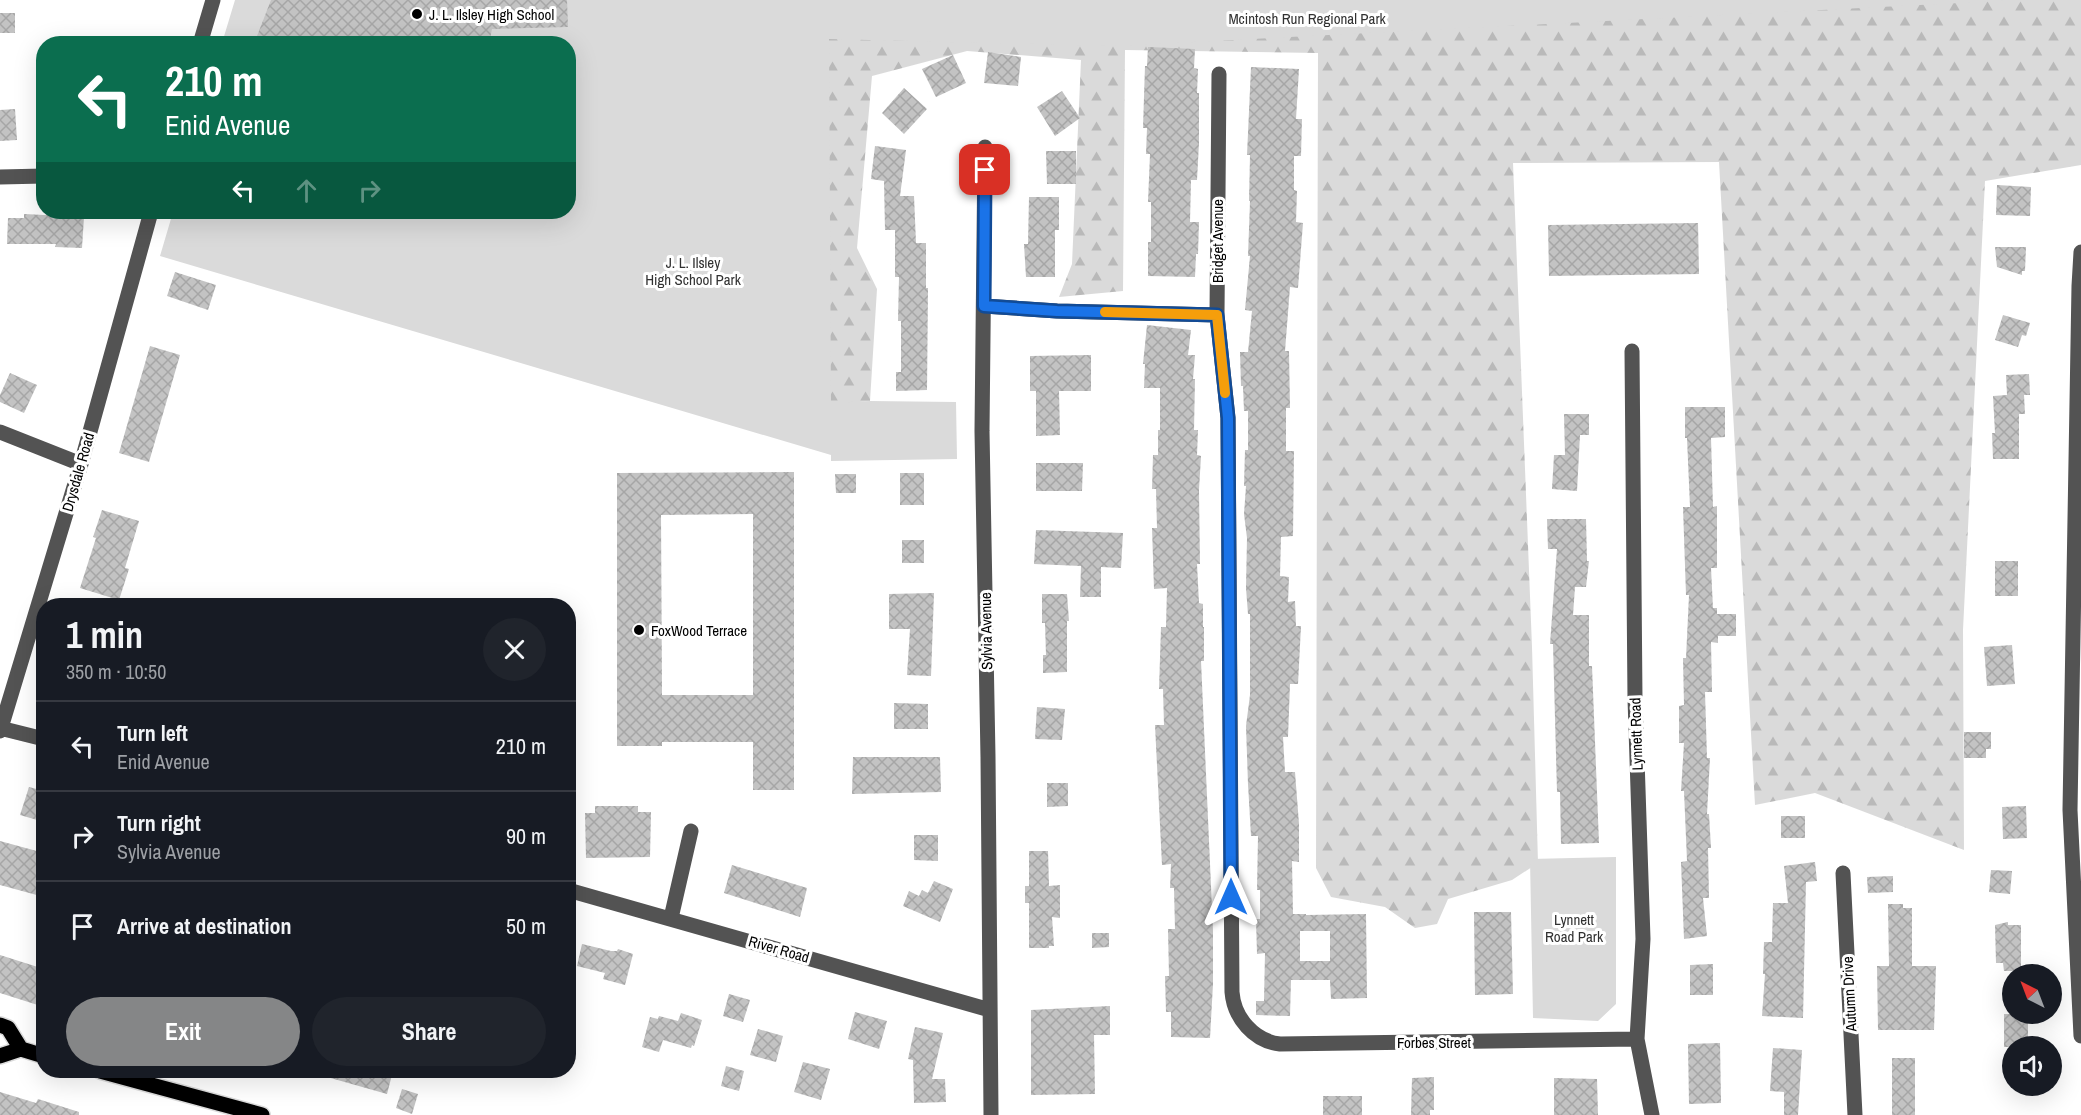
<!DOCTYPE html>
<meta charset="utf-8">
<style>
:root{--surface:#171b24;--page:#20242c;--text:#f1f3f6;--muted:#9ea1a6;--line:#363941;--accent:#858687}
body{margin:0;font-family:"Archivo Narrow",sans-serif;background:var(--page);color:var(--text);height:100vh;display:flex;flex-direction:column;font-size:22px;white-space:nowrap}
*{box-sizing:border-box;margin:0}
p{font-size:20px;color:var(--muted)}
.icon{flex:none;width:33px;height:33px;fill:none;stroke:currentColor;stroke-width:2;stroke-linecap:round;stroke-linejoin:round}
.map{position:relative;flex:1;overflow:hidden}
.side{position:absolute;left:36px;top:598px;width:540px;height:480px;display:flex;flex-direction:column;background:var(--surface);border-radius:24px;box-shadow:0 6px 24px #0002}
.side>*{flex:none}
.banner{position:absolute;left:36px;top:36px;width:540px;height:183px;border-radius:24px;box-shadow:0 6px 24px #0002;background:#0b6e4f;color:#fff;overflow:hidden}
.needle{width:39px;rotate:318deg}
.controls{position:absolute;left:2002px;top:964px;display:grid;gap:12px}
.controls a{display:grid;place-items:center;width:60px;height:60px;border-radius:50%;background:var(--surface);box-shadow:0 6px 24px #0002;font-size:30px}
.pin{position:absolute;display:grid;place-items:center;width:51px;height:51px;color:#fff;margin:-26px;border-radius:12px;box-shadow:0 3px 9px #0006}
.me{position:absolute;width:66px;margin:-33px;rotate:0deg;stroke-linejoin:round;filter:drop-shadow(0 0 4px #0008)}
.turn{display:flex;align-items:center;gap:21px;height:126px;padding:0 30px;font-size:27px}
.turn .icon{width:78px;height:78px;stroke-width:2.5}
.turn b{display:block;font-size:42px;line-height:51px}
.lanes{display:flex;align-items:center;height:57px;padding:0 30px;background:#0003;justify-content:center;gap:30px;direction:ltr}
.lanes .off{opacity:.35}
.round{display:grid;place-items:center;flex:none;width:63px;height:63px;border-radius:32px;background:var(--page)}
.headline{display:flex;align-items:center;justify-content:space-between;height:102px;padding:0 30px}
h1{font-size:36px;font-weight:700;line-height:45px}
.action{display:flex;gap:12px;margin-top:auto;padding:12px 30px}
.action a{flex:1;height:69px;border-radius:36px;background:var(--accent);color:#fff;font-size:24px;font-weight:700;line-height:69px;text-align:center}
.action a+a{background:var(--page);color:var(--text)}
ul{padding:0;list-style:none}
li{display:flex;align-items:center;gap:18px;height:90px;padding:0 30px;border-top:2px solid var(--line)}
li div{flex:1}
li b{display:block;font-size:22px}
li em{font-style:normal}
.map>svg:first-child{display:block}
</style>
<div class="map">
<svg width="2081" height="1115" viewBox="0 0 2081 1115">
<defs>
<pattern id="forest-firs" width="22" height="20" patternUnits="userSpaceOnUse" patternTransform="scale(1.5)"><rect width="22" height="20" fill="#dadada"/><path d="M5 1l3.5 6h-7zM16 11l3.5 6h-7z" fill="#b9b9b9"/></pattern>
<pattern id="building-cross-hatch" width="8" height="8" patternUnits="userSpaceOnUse" patternTransform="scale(1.5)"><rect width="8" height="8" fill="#c3c3c3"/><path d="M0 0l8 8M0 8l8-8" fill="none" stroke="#a6a6a6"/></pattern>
</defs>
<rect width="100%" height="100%" fill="#fff"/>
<!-- forest -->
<path fill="url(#forest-firs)" d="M811 0H2081V165L1985 181 1963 630 1964 850 1815 793 1755 805 1719 162 1513 163 1532 647 1538 863 1512 880 1448 899 1437 924 1415 928 1385 907 1331 897 1316 868 1318 53 1125 50 1123 291 1059 297 1072 264 1081 60 967 51 872 76 857 248 877 289 870 401 829 405Z"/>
<!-- green -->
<path fill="#dadada" d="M235 0H2018L1115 46 829 39 831 403 870 401 956 402 957 459 831 461V455L160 256 173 212H568V44L222 43Z
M1616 857V1004L1598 1021 1533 1018 1530 859Z"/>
<!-- building -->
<path fill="url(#building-cross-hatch)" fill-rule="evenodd" d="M271 0H567L568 27 492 29 489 44H433L414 41V44H271L257 36Z
M0 13H15V33H0Z
M1148 47 1195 49 1194 68 1198 69 1197 93H1199V143L1197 180H1191L1190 222H1199L1198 254H1196L1195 277 1148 276V242H1151V202H1148L1150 154H1146L1147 128H1143L1145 66H1147Z
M988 52 1021 57 1018 86 984 83Z
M953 55 966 83 936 97 922 69Z
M1251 67 1299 69 1296 119H1302L1301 156H1294V190L1297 191 1296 222 1303 223 1298 288 1290 287 1285 351H1289L1290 408H1286V451H1294L1293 536 1281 537 1280 576 1289 577 1288 602 1295 601 1296 626H1301L1298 684H1290L1288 737H1283L1285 772H1295L1299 824V862L1292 861 1293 914H1306V915L1366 914 1367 998 1331 999 1330 980H1291L1290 1016 1256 1015V1001H1264L1265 953 1257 954 1256 919H1260V890H1257L1258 836H1251L1248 784 1246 726 1250 695V614H1248L1246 588 1247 538 1244 514 1246 486H1244L1245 450H1248V411H1244L1243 386H1241L1240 352H1248L1252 311 1245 310 1250 256H1248L1250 201H1249L1250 155H1247ZM1300 931H1330V961H1300Z
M904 88 927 109 904 134 882 113Z
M1062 91 1080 118 1055 136 1037 107Z
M15 109 17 140 0 141V110Z
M875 146 906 150 900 196H914L916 243H926V288H928L927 390 896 391V372H901V321H898L899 277H895V230H885L884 181 871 179Z
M1046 151H1076V184H1047Z
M1997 185 2031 187 2030 216 1996 215Z
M1029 197H1059V230H1055V277H1026L1024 244H1028Z
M24 214 84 217 82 248 55 247 56 244H7L8 218H24Z
M1698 223 1699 274 1549 276 1548 225Z
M1995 247H2026L2025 271H2022V275L1997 267Z
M175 272 216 285 208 310 167 296Z
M2003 315 2030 323 2026 336 2022 335 2018 347 1995 340Z
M1147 325 1191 330 1188 355H1195L1193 379H1195L1194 430H1198L1197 455 1201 456 1199 490 1200 564H1197L1199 603 1203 604V627H1204V661H1201L1213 931V984L1210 1038 1171 1037V1012H1166L1165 976H1169L1168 929H1175L1174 888H1170L1171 864 1162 865 1155 725H1164L1163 689H1159L1161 627H1166L1167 588 1154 589 1152 528H1157L1156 489H1152L1153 455H1158V430H1160V388H1144L1145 364H1143Z
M150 346 180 355 149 462 119 453Z
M1091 355V391H1059L1060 435 1036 436V391H1030V356Z
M10 373 37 385 24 413 0 402V395Z
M2029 374 2030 395H2024L2025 414H2019V459H1993L1992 433H1995L1993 396 2007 395 2006 375Z
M1685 407H1725V437L1711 438 1713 507 1717 506V568H1711L1713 608H1717V614H1736V636H1718V643L1711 642 1712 692H1705L1707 758H1710L1707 814H1709L1711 848H1708L1709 898H1703L1707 936 1684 939 1681 862 1687 861 1684 791H1681L1684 743H1679V706L1684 705 1683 658H1686L1689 595H1686L1683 507H1690L1687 438H1685Z
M1564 414H1589V435H1580L1577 491 1552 489 1554 455H1565Z
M1036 463H1083L1082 491H1036Z
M794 472V790H753V742H662V746H617V473ZM753 514V695H662L661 515Z
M900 473H924V505H900Z
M835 474H856V493H836Z
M102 510 139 521 125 568 129 569 119 600 80 588 96 538 93 537Z
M1547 519H1586L1587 561H1589L1586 587H1575L1573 615H1589V666H1592L1599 843 1561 844 1560 792H1557L1553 644H1550L1557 549H1548Z
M1036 530 1123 533 1121 568 1101 567V597H1080L1081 566 1034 564Z
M902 540H924V563H902Z
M1995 561H2018V596H1995Z
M934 593 931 676 907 675 910 629H889V594Z
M1042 594H1067L1069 621H1067V672L1043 673V655H1046L1045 623H1042Z
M2012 645 2015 684 1987 686 1984 647Z
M894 703 928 704V729H894Z
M1037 707 1065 709 1062 740 1035 739Z
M1964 732H1991V749H1986V758H1964Z
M853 757H940L941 792 852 794Z
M1047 783H1068V806L1047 807Z
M29 787 44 791V822L20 815Z
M595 806H638V812H651L650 857 586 858 585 813H595Z
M2026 806 2027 838 2003 839 2002 807Z
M1781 816H1805V838H1781Z
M914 835H938V861L914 860Z
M0 841 44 853V897L0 885Z
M1029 851H1048L1049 886 1060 885V918L1052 917 1054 946H1049V948H1029V903H1025V886H1029Z
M1815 862 1817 881 1806 882 1803 1018 1762 1016 1765 974H1763L1764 942H1772L1773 903H1788L1784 866Z
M732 865 807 888 800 917 724 893Z
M1991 870 2012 871 2010 894 1989 892Z
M1893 876V892L1868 893 1867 877Z
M934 881 953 889 940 922 903 906 909 891 919 896 922 890 928 893Z
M1888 904H1903V908H1912V966H1936L1934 1030H1878L1877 966H1889Z
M1474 912H1511L1513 994 1475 995Z
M2008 922V925H2021V971H2004L2003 963H1996L1995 925Z
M1092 933H1109V947L1092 948Z
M582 944 611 951H617L618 949 633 954 625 985 603 979 605 973 577 966Z
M0 955 44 969V1007L0 993Z
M1713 964V995H1690V965Z
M729 994 750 1000 743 1022 723 1016Z
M1110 1006V1035H1094L1095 1094 1031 1095V1010Z
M855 1012 887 1021 879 1049 848 1039Z
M681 1013 702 1020 694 1046 692 1045 691 1048 663 1040 659 1052 642 1047 650 1017 658 1019 659 1016 678 1021Z
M2004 1014H2028V1047H2004Z
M915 1027 943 1033 932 1079H945L946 1102 914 1103 913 1060 908 1059Z
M758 1029 783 1036 776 1062 750 1055Z
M1720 1043 1721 1103 1689 1104 1688 1044Z
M1773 1048 1802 1050 1798 1115H1784V1092L1770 1091Z
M1892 1058H1915V1115H1892Z
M803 1062 830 1069 821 1100 794 1092Z
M726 1066 744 1071 739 1091 721 1086Z
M320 1071H393L387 1094 320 1075Z
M1434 1077V1110H1430V1115H1411L1412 1078Z
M1554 1078 1597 1079 1598 1115H1554Z
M402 1089 418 1094 412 1114 396 1108Z
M0 1092 36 1103 38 1099 79 1112V1115H0Z
M1323 1096H1362V1115H1323Z"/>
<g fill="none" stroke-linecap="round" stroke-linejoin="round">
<!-- major casing -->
<g stroke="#dbdbdb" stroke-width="18">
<path id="major" d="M0 1025 8 1028 21 1049
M0 1056 21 1049 44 1056
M100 1071 262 1115"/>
</g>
<!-- minor -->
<path stroke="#535353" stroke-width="15" d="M200 44 213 0
M1219 74 1217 315 1228 418 1232 992C1234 1018 1254 1041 1280 1044L1637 1039
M985 147 982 431 988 757 991 1115
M0 177 44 176
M2081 252 2079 286 2070 810 2081 1036
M984 306 1057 311 1217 315
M1632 351 1635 699 1643 939 1637 1039 1652 1115
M0 432 81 464
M0 728 44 739
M0 731 81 464 151 212
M1843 873 1855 1115
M568 890 990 1010
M671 918 691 831"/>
<!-- major -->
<use href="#major" stroke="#000" stroke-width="15"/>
</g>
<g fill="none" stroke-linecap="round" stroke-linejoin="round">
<!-- route casing -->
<g stroke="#114b97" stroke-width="15">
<path id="route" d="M985 170 984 306 1057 311 1217 315 1228 418 1231 897"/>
</g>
<!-- route -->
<use href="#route" stroke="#1a73e8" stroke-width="10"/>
<!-- slow -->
<path stroke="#f59e0b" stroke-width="10" d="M1105 312 1217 315 1225 393"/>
</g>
<!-- markers -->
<g fill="#000" stroke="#fff" stroke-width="2">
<circle cx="417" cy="14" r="6"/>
<circle cx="639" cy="630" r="6"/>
</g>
<g text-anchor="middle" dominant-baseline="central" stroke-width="6" stroke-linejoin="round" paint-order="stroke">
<!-- poi labels -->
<g font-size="15" fill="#000" stroke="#fff" text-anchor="start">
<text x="429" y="14">J. L. Ilsley High School</text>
<text x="651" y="630">FoxWood Terrace</text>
</g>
<!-- park labels -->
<g font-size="15" fill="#313131" stroke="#fff">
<text x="1307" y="18">Mcintosh Run Regional Park</text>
<text x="693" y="262">J. L. Ilsley<tspan x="693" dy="17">High School Park</tspan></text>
<text x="1574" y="919">Lynnett<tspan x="1574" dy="17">Road Park</tspan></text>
</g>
<!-- street labels -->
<g font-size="15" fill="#000" stroke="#fff">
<text transform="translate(1217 241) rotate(-90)">Bridget Avenue</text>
<text transform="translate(78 472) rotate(-74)">Drysdale Road</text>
<text transform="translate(986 631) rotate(-91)">Sylvia Avenue</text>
<text transform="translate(1636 734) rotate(-92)">Lynnett Road</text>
<text transform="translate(779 949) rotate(16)">River Road</text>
<text transform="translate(1849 994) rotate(-93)">Autumn Drive</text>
<text x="1434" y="1042">Forbes Street</text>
</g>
</g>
</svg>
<div class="controls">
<a><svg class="needle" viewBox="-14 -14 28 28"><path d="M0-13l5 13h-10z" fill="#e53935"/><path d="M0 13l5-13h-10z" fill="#9ea1a6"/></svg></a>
<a><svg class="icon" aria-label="sound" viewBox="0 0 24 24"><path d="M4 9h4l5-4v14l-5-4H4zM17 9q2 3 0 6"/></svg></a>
</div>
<div class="pin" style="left:985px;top:170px;background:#d93025"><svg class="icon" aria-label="arrive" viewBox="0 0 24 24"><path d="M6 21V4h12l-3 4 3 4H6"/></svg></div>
<svg class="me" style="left:1231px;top:897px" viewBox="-20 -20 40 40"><path d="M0-17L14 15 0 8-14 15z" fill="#1a73e8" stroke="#fff" stroke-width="4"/></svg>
<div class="banner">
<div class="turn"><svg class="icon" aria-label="left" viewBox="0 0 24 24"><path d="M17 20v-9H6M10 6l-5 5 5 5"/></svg><div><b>210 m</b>Enid Avenue</div></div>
<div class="lanes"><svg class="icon" aria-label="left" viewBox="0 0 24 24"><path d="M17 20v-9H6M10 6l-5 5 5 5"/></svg><svg class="icon off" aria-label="ahead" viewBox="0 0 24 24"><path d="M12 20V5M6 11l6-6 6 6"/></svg><svg class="icon off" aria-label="right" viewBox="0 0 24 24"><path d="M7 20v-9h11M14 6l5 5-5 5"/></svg></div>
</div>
<section class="side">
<div class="headline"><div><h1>1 min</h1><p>350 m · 10:50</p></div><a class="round"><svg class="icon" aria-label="close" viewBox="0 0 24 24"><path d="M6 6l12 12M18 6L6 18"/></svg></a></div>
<ul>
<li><svg class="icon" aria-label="left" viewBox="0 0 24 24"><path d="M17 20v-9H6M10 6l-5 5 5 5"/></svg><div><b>Turn left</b><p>Enid Avenue</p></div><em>210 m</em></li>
<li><svg class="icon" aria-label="right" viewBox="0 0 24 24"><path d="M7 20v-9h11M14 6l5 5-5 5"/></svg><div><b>Turn right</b><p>Sylvia Avenue</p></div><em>90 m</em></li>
<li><svg class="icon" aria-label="arrive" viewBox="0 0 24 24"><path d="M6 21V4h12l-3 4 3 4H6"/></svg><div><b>Arrive at destination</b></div><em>50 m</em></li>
</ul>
<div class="action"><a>Exit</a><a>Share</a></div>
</section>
</div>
